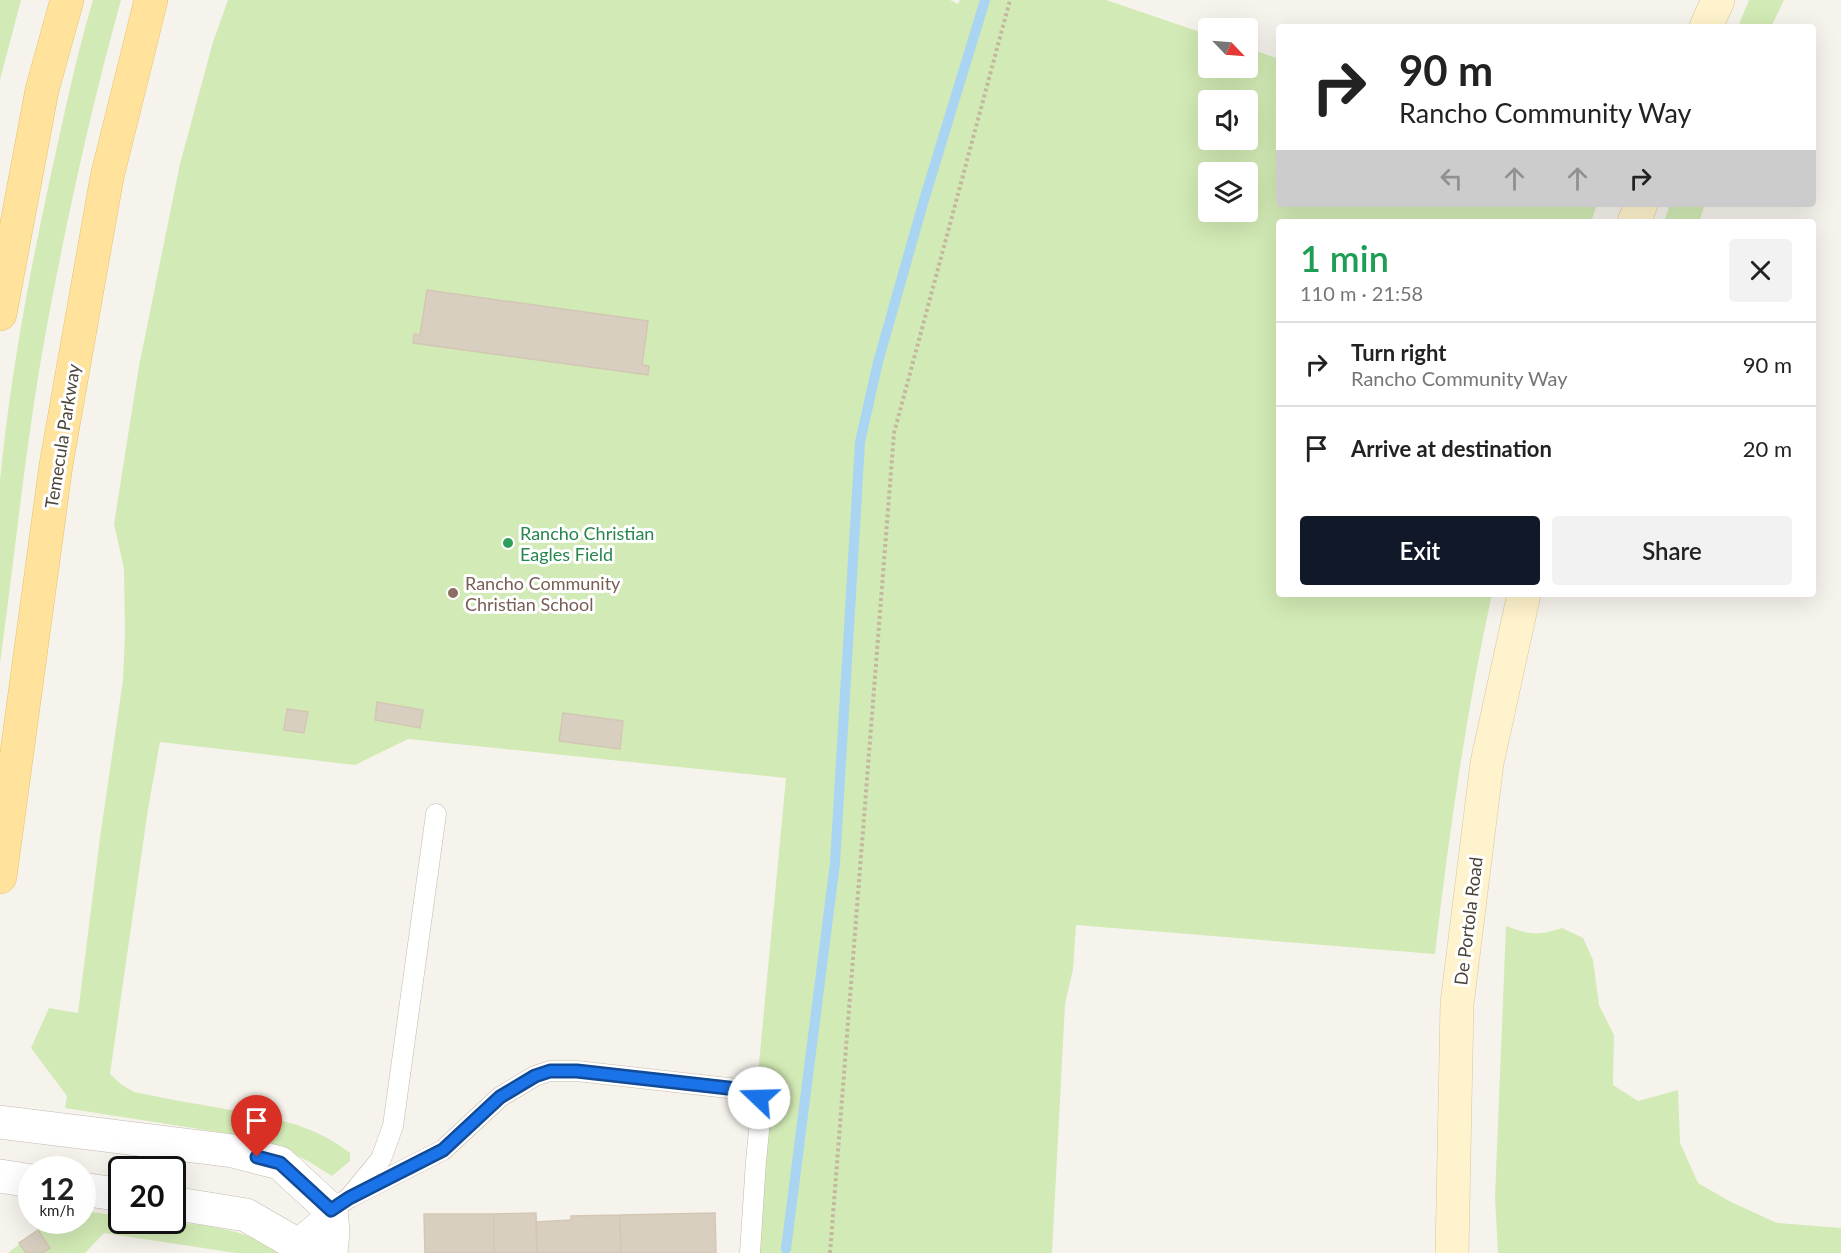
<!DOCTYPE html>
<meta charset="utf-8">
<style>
:root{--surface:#fff;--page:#f2f2f2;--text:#222;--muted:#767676;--line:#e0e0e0;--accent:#111827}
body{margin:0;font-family:Lato,sans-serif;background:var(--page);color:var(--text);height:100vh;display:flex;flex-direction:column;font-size:22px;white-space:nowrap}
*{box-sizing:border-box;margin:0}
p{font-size:20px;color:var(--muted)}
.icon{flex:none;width:33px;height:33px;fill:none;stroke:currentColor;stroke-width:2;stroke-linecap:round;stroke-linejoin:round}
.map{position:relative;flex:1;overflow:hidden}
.drawer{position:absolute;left:1276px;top:219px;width:540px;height:378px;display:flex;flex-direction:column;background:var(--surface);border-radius:6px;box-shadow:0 6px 24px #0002}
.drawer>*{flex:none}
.guide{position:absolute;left:1276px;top:24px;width:540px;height:183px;border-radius:6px;box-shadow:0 6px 24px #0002;background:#fff;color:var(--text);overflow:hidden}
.needle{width:39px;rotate:115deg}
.tools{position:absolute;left:1198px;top:18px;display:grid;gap:12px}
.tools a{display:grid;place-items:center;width:60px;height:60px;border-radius:6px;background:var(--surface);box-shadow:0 6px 24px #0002;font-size:30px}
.speed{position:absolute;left:18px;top:1156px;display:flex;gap:12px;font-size:30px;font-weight:700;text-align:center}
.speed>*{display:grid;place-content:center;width:78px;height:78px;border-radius:50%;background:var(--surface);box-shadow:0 6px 24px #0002;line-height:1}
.speed small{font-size:15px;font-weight:400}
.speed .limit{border:3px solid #111;border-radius:9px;background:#fff;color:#111}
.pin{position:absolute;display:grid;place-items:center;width:51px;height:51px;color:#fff;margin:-62px -26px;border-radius:50% 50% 50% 0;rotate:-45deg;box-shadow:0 0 6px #0007}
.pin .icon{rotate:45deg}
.me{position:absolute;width:66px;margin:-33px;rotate:291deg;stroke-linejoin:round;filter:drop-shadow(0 0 4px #0008)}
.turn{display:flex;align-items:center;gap:21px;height:126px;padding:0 24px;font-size:27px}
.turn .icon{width:78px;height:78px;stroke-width:2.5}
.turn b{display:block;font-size:42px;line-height:51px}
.lanes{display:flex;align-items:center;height:57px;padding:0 24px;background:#0003;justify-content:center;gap:30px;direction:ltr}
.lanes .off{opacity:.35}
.round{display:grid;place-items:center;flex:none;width:63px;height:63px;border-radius:6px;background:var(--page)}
.overview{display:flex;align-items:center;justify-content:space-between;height:102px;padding:0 24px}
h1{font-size:36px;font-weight:600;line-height:45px;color:#1e9e55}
.button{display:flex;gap:12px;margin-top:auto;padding:12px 24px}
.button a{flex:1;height:69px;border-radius:6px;background:var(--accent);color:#fff;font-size:24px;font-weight:600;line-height:69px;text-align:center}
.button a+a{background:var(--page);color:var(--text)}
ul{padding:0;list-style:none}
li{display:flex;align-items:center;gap:18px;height:84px;padding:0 24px;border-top:2px solid var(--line)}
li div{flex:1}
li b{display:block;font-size:22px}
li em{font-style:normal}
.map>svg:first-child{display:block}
</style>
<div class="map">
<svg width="1841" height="1253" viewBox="0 0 1841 1253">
<rect width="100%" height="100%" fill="#f6f3ec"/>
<!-- green -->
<path fill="#d2eab5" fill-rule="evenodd" d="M0 0H21L0 80Z
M93 0H121C92 104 69 209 49 315 27 430 16 547 0 663V481C10 378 29 275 51 174 64 116 76 57 93 0Z
M228 0H950L958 4 960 0H1106L1209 35V68H1248V48L1279 59 1280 204H1597L1591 222H1280V594H1492C1466 713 1449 833 1435 954L1076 925 1073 969 1065 1004 1052 1253H754L749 1169 786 778 408 739 355 765 160 742 148 809 110 1074 122 1085 134 1092C162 1098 191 1103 220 1108 265 1116 313 1123 350 1153V1161L332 1176 308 1161 277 1146 244 1136 65 1108 67 1096 31 1048 49 1008 78 1013 100 838 123 680 125 634 124 569 114 524 139 366 180 164 213 42ZM1209 100H1248V140H1209ZM1209 172H1248V212H1209Z
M1749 0H1784L1771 27H1738Z
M1670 204H1705L1699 222H1664Z
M1506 926C1531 935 1537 936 1562 928L1583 938 1593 960 1599 1005 1614 1035 1613 1085 1638 1101 1678 1090 1680 1143 1698 1183 1731 1202 1777 1223 1841 1228V1253H1498L1495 1197Z
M83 1211 121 1216 122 1221C164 1221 211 1222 251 1237 261 1240 270 1248 279 1253H236L104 1233 85 1253H8L49 1221H82Z"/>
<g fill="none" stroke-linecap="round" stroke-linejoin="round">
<!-- stream -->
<path stroke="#a9d4f2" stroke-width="10" d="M786 1249 835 863 860 442 878 362 924 200 985 0"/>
</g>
<!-- building -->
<path fill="#d8cfc1" stroke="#d3c7b4" stroke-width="1.5" d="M427 290 648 321 642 365 649 366 648 375 413 343 414 334 420 335Z
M377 702 423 710 420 728 375 720Z
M287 709 308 712 304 733 284 730Z
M563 713 623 721 620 749 559 741Z
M536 1213 537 1253H494V1214Z
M715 1213 716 1253H621L620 1215Z
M424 1214H494V1253H425Z
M620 1215 621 1253H537L536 1222 571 1220V1216Z
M38 1230 50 1248 43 1253H26L19 1243Z"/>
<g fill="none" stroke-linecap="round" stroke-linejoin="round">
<!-- service casing -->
<g stroke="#c2bbae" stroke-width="21">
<path id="service" d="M349 1198 443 1150 500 1097 535 1076 550 1071H577L737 1089 754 1093 760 1098 761 1111 756 1161 750 1253
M293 1242 331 1210 349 1198 381 1159 393 1126 436 814"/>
</g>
<!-- minor casing -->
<g stroke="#c2bbae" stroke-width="34">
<path id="minor" d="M0 1122 233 1151 280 1163 331 1210 333 1232 331 1253
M0 1176 32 1181
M82 1189 122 1195
M172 1203 246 1215 312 1253"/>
</g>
<!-- secondary casing -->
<g stroke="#d6c79b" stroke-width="34">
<path id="secondary" d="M1706 27 1718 0
M1634 222 1641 204
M1452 1253 1457 1004 1487 763 1524 594"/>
</g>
<!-- primary casing -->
<g stroke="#e6c16a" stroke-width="34">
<path id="primary" d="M0 314 42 90 67 0
M0 877 56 465 107 177 151 0"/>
</g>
<!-- path -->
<path stroke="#c4b79f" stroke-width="4" stroke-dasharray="3 3" stroke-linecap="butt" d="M830 1253 894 433 1010 0"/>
<!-- service -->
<use href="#service" stroke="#fff" stroke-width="20"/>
<!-- minor -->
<use href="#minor" stroke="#fff" stroke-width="33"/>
<!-- secondary -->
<use href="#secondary" stroke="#fff3cd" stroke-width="33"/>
<!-- primary -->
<use href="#primary" stroke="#ffe39c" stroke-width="33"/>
</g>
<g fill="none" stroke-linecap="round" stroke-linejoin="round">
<!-- route casing -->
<g stroke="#114b97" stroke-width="15">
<path id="route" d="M257 1157 280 1163 331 1210 349 1198 443 1150 500 1097 535 1076 550 1071H577L737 1089 754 1093 759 1098"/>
</g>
<!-- route -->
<use href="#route" stroke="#1a73e8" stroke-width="10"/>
</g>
<!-- markers -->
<circle fill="#2e9e5b" stroke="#fff" stroke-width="2" cx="508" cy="543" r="6"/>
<circle fill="#8d6e63" stroke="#fff" stroke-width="2" cx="453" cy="593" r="6"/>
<g text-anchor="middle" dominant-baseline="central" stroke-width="6" stroke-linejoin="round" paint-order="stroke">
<!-- street labels -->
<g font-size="18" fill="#4b4439" stroke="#fff">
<text transform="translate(62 436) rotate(-81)">Temecula Parkway</text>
<text transform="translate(1468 921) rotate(-83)">De Portola Road</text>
</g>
<!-- leisure labels -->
<g font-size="18" fill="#27864d" stroke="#fff" text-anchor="start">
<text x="520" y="533">Rancho Christian<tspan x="520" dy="21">Eagles Field</tspan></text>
</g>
<!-- education labels -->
<g font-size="18" fill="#785e54" stroke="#fff" text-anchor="start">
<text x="465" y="583">Rancho Community<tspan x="465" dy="21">Christian School</tspan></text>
</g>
</g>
</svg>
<div class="tools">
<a><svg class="needle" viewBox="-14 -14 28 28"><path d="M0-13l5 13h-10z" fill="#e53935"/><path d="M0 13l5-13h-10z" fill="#767676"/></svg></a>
<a><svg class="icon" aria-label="sound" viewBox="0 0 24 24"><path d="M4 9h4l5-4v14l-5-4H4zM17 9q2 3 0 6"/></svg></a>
<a><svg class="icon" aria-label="layers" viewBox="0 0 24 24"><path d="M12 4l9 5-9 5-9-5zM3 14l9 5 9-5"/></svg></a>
</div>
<div class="speed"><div>12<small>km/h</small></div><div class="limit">20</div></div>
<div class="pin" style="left:257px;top:1157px;background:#d93025"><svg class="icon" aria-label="arrive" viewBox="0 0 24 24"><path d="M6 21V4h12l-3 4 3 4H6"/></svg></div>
<svg class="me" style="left:759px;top:1098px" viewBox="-20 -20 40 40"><circle r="19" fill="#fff"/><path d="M0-13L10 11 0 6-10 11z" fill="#1a73e8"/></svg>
<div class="guide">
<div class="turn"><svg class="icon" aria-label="right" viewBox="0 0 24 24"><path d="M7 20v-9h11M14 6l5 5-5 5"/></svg><div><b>90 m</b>Rancho Community Way</div></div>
<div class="lanes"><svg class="icon off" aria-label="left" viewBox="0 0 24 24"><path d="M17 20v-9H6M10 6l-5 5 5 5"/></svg><svg class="icon off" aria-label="ahead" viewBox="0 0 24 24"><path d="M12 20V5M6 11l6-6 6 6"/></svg><svg class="icon off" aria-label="ahead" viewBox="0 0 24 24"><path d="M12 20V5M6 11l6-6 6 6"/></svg><svg class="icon" aria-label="right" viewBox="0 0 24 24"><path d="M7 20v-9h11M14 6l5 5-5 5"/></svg></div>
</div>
<section class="drawer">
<div class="overview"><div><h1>1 min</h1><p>110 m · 21:58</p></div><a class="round"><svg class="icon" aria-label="close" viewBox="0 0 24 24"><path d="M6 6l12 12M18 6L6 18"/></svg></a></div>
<ul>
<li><svg class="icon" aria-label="right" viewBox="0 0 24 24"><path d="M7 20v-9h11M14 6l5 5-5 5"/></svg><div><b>Turn right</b><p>Rancho Community Way</p></div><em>90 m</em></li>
<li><svg class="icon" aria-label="arrive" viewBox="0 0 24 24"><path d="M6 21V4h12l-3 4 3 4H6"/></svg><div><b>Arrive at destination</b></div><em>20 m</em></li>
</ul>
<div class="button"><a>Exit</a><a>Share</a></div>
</section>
</div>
